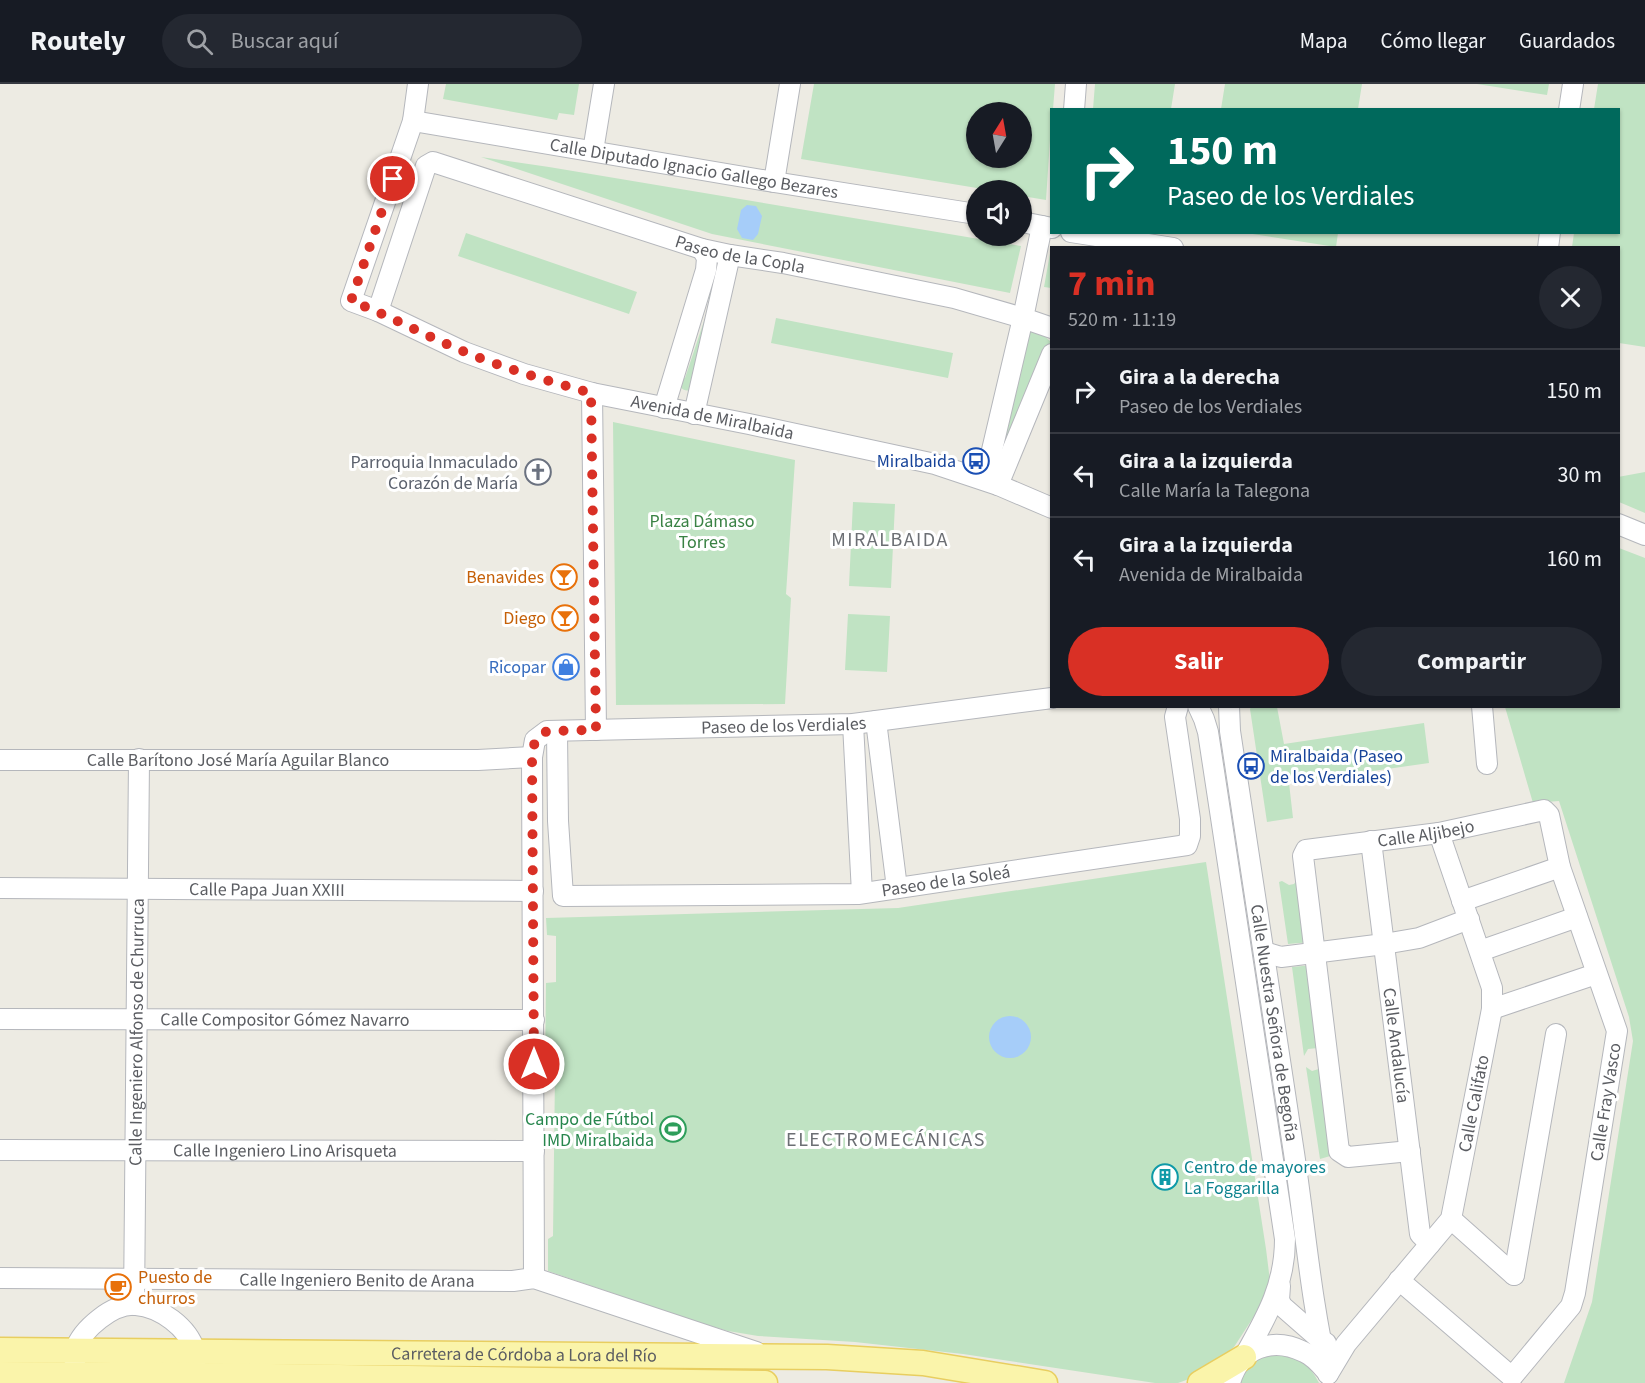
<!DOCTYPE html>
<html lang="es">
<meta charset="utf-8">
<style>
:root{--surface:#171b24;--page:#242831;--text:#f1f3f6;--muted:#9ea1a6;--line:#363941;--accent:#d93025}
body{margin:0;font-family:"Source Sans 3",sans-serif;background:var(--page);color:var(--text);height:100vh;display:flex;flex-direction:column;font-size:22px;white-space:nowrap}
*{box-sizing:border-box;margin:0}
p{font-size:20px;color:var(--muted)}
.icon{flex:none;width:33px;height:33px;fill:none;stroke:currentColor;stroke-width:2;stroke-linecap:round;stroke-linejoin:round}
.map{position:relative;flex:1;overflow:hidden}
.sheet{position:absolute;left:1050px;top:162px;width:570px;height:462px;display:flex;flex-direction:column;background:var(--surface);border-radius:0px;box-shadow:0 2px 4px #0004}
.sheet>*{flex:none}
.top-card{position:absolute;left:1050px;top:24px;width:570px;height:126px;border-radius:0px;box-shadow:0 2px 4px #0004;background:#00695c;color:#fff;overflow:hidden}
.needle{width:39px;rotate:11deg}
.fabs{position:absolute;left:966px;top:18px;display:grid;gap:12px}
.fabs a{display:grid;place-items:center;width:66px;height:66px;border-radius:50%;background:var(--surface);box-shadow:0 2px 4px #0004;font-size:30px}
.pin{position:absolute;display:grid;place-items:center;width:51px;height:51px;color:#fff;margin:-26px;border:3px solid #fff;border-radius:50%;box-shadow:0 2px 6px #0007}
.me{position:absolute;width:66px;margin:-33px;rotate:0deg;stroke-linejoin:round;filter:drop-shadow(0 0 4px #0008)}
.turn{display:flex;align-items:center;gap:21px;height:126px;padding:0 18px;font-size:27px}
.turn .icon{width:78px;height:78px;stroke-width:2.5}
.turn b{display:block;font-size:42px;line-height:51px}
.round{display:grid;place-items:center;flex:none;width:63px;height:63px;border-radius:32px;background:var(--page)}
.summary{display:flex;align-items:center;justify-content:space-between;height:102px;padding:0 18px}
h1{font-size:36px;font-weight:700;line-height:45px;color:var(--accent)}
.button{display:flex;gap:12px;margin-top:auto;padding:12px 18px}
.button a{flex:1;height:69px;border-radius:36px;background:var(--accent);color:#fff;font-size:24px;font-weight:700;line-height:69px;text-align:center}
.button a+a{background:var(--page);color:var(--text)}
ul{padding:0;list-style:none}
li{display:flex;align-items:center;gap:18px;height:84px;padding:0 18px;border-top:2px solid var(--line)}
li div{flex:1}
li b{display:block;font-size:22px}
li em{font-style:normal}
header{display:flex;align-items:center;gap:36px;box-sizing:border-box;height:84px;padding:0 30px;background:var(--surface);border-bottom:2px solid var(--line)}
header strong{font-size:28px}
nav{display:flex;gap:33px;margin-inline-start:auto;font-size:21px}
.search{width:420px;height:54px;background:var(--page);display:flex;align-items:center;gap:15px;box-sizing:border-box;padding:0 21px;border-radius:33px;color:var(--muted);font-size:22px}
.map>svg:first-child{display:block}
</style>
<header>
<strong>Routely</strong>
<div class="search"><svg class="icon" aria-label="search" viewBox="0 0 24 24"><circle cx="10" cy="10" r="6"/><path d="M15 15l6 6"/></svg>Buscar aquí</div>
<nav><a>Mapa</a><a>Cómo llegar</a><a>Guardados</a></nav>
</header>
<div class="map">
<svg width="1645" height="1299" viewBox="0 0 1645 1299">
<rect width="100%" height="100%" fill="#edebe3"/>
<!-- green -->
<path fill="#c0e3c3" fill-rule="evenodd" d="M446 0H579L574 31 559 29 557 36 443 15Z
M814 0H1055L1053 25 1052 26 1046 116 1022 112V106H989L801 75ZM976 28H1022V74H976Z
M1095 0H1175L1171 25H1093Z
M1225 0H1362L1358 25H1221Z
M1477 0H1549L1547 11Z
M1598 0H1645V263L1619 259 1618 164 1572 163 1574 149 1618 148V26L1594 25Z
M481 73 549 83 1021 162 1010 209 712 150Z
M466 149 637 208 629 230 458 172Z
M1246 149H1338L1336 163Z
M1051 164V204L1044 203Z
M713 190 717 191 691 306C682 308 678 302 678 294H685L711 216 703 213Z
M776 234 953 269 948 294 771 259Z
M1025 247 1040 248 1051 258 996 378Z
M613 338 795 376 786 510 791 514 785 620 616 621Z
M1645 388V429L1619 418 1618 393Z
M853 418 895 420 891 504 849 502Z
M1619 464 1645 474V1299H1564L1592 1218 1633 957 1629 933 1559 717 1533 719 1505 623 1618 622Z
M848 530 890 532 887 588 845 586Z
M1251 623H1277L1284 660 1424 639 1429 679 1289 699 1293 734 1267 738 1250 625Z
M1206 778 1266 1165 1270 1197 1262 1220 1234 1263 1200 1291 1178 1299H1155L963 1270 855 1258 758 1252 728 1247 694 1237 548 1187V1155L553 1152 555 989 545 988 546 899 556 898V852L547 851 546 834 898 824Z
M1297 796 1311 858 1288 860 1279 798 1282 797 1289 801 1294 800Z
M1313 881 1318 964 1308 965 1304 972 1292 883Z
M1306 983 1312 987 1322 984 1337 1070 1320 1075Z
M1283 1270C1302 1276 1310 1281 1319 1299H1240C1248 1278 1261 1271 1283 1270Z"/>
<!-- water -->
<path fill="#a6cdf9" d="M747 121 756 122 762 132 758 150 753 156 742 154 737 145 741 126Z
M989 953a21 21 0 1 1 42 0a21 21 0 1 1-42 0Z"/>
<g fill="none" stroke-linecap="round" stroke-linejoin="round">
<!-- minor casing -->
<g stroke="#b5b7bc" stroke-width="22">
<g id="minor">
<path id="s1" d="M418 0 413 37 351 217 378 227 464 268 524 290 592 309 749 340 935 380 998 401 1052 424"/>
<path d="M1074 26 1076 0"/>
<path d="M1569 26 1573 0"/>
<path id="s2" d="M413 37 774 98 976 130"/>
<path d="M593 67 604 0"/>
<path d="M774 98 790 0"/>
<path d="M1022 138 1052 144"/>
<path d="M1071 148 1173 164"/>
<path d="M1548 164 1550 148"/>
<path id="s3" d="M378 227 426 82 433 78 702 165 730 171 783 179 954 214 1023 234 1052 244"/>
<path d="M592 309 596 646"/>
<path d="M664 324 706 186 707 174 702 165"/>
<path d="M694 330 730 171"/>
<path d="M985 396 1023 234 1042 142"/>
<path d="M998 401 1052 270"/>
<path d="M1618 440 1645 451"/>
<path d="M1198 622 1204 635 1208 648 1285 1155C1285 1202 1266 1234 1244 1273"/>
<path id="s4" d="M1229 622 1230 647C1252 788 1273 929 1294 1069 1305 1142 1311 1218 1328 1290"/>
<path d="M1482 622 1487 680"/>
<path d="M876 637 897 804"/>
<path d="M853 640 862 809"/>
<path id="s5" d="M557 647 558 737 563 812 858 810 1187 761 1190 752V735L1175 633 1178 622"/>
<path id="s6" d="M0 676H478L532 673"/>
<path id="s7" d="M1371 757 1420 1150 1430 1160"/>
<path id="s8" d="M0 804 533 807"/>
<path d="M1462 817 1560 783"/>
<path d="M1480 867 1577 833"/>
<path d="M1264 868 1281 873 1384 860 1419 854 1469 835"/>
<path d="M1492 925 1596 890"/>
<path id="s9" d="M0 935 534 936"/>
<path id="s10" d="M0 1066 534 1067"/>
<path id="s11" d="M1410 1067 1348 1073 1339 1067 1303 772 1306 766 1439 749 1544 726 1549 731 1560 783 1617 947 1575 1209 1571 1222 1512 1293"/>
<path d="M1451 1135 1514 1191"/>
<path d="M1514 1191 1556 950"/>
<path id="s12" d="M0 1194 513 1197 534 1194 756 1268"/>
<path id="s13" d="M534 1194 532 673 535 656 547 647 853 640 1052 614"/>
<path d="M1399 1196 1512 1293"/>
<path d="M1280 1202 1279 1216 1282 1222 1322 1257 1326 1259"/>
<path id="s14" d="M134 1221 139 675"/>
<path d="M75 1280C75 1276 74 1270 75 1266 82 1245 113 1219 136 1221 160 1223 188 1243 195 1267 196 1271 195 1277 195 1281"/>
<path id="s15" d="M1328 1290 1346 1260 1451 1135 1492 925V904L1439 749"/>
<path d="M1230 1299C1239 1264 1272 1252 1304 1268 1314 1272 1321 1281 1328 1289"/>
</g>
</g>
<!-- major casing -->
<g stroke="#e8ce60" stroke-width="27">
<g id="major">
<path id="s16" d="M0 1266 827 1273 923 1279 1045 1299"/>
<path d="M0 1290 195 1291 765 1299"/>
<path d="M1200 1299 1244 1273"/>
</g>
</g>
<!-- minor -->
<use href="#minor" stroke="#fff" stroke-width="20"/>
<!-- major -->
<use href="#major" stroke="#faf4aa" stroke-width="24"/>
</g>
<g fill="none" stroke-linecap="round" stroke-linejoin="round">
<!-- route -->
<path stroke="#d93025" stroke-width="10" stroke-dasharray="0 18" d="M393 95 351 217C390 232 426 252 465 268 506 285 549 297 591 309L596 646 547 647 535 656 532 673 534 980"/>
</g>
<!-- icons -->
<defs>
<g id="bus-ring" transform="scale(1.35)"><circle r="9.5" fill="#fff" stroke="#1a4fb4" stroke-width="1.5"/><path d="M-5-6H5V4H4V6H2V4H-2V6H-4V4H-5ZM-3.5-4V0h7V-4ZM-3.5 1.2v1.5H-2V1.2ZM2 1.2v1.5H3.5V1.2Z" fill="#1a4fb4"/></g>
<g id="church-ring" transform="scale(1.35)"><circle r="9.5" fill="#fff" stroke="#6b7280" stroke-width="1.5"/><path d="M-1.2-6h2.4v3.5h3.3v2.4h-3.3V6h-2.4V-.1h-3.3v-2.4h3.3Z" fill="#6b7280"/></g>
<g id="bar-ring" transform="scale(1.35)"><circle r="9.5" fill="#fff" stroke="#e8710a" stroke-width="1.5"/><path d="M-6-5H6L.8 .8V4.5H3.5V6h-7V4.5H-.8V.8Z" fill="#e8710a"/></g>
<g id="shop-ring" transform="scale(1.35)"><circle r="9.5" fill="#fff" stroke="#3f7fe0" stroke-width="1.5"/><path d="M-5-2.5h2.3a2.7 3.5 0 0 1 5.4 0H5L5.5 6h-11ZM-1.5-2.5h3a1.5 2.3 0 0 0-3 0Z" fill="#3f7fe0"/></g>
<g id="stadium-ring" transform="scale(1.35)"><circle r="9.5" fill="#fff" stroke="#2e9e5b" stroke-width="1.5"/><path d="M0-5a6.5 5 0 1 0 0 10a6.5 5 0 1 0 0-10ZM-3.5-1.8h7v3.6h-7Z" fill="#2e9e5b"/></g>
<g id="building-ring" transform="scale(1.35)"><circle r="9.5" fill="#fff" stroke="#0f9aa8" stroke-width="1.5"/><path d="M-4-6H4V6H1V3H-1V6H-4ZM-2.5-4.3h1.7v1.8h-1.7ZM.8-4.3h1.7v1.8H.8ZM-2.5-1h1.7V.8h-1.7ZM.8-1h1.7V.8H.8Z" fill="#0f9aa8"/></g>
<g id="cafe-ring" transform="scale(1.35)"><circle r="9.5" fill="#fff" stroke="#e8710a" stroke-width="1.5"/><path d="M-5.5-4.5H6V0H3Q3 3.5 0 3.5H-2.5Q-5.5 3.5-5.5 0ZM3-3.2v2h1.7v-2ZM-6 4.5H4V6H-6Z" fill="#e8710a"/></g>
</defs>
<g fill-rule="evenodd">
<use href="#bus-ring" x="976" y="377"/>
<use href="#church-ring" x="538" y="388"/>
<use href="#bar-ring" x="564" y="493"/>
<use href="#bar-ring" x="565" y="534"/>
<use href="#shop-ring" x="566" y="583"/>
<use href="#bus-ring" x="1251" y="682"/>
<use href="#stadium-ring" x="673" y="1045"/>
<use href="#building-ring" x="1165" y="1093"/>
<use href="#cafe-ring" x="118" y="1203"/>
</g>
<g text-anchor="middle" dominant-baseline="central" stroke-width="6" stroke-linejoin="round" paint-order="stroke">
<!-- street labels -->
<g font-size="18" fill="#5b5d62" stroke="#fff">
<text stroke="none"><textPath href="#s2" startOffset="285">Calle Diputado Ignacio Gallego Bezares</textPath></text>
<text stroke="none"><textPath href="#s3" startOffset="482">Paseo de la Copla</textPath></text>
<text stroke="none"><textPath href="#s1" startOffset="609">Avenida de Miralbaida</textPath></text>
<text stroke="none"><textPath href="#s13" startOffset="790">Paseo de los Verdiales</textPath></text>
<text stroke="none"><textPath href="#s6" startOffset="238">Calle Barítono José María Aguilar Blanco</textPath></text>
<text stroke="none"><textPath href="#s11" startOffset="498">Calle Aljibejo</textPath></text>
<text stroke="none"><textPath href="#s5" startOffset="549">Paseo de la Soleá</textPath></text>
<text stroke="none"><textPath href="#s8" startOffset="267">Calle Papa Juan XXIII</textPath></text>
<text stroke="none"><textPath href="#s9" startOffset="285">Calle Compositor Gómez Navarro</textPath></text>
<text stroke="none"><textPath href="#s4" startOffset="320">Calle Nuestra Señora de Begoña</textPath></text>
<text stroke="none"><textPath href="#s14" startOffset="273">Calle Ingeniero Alfonso de Churruca</textPath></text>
<text stroke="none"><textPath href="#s7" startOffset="206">Calle Andalucía</textPath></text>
<text transform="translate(1606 1018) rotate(-81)">Calle Fray Vasco</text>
<text stroke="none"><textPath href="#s15" startOffset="316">Calle Califato</textPath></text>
<text stroke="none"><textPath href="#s10" startOffset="285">Calle Ingeniero Lino Arisqueta</textPath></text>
<text stroke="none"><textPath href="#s12" startOffset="357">Calle Ingeniero Benito de Arana</textPath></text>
<text stroke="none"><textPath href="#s16" startOffset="524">Carretera de Córdoba a Lora del Río</textPath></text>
</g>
<!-- transit labels -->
<g font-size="18" fill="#164399" stroke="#fff" text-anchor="end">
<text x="956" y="377">Miralbaida</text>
<text x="1270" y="672" text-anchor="start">Miralbaida (Paseo<tspan x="1270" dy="21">de los Verdiales)</tspan></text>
</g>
<!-- worship labels -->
<g font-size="18" fill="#5b616d" stroke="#fff" text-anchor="end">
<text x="518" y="378">Parroquia Inmaculado<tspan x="518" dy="21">Corazón de María</tspan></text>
</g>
<!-- park labels -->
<g font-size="18" fill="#3a8244" stroke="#fff">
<text x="702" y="437">Plaza Dámaso<tspan x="702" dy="21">Torres</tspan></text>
</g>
<!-- food labels -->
<g font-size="18" fill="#c56008" stroke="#fff" text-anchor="end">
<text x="544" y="493">Benavides</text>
<text x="546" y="534">Diego</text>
<text x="138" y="1193" text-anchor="start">Puesto de<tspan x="138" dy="21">churros</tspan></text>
</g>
<!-- shop labels -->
<g font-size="18" fill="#366cbe" stroke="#fff" text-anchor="end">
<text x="546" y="583">Ricopar</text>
</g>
<!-- leisure labels -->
<g font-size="18" fill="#27864d" stroke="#fff" text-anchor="end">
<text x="654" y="1035">Campo de Fútbol<tspan x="654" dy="21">IMD Miralbaida</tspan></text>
</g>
<!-- culture labels -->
<g font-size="18" fill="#0d838f" stroke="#fff" text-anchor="start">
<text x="1184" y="1083">Centro de mayores<tspan x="1184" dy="21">La Foggarilla</tspan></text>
</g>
<!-- neighbourhood labels -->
<g font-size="20" letter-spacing="1.5" fill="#6c6f74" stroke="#fff">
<text x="890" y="456">MIRALBAIDA</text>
<text x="886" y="1056">ELECTROMECÁNICAS</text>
</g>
</g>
</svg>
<div class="fabs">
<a><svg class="needle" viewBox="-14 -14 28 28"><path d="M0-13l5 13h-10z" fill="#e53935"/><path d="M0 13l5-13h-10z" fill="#9ea1a6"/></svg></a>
<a><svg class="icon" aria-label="sound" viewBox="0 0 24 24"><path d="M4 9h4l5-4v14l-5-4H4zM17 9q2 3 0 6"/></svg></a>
</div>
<div class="pin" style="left:393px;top:95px;background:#d93025"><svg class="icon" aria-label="arrive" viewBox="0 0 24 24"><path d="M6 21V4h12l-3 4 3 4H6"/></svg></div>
<svg class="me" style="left:534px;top:980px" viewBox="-20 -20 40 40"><circle r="17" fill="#d93025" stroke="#fff" stroke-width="3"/><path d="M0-11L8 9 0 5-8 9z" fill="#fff"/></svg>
<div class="top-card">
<div class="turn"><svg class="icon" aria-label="right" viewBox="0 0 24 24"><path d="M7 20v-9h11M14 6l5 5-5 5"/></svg><div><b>150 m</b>Paseo de los Verdiales</div></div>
</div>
<section class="sheet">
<div class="summary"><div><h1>7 min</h1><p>520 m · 11:19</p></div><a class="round"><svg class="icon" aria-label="close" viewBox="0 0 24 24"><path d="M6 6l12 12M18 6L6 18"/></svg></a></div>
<ul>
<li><svg class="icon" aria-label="right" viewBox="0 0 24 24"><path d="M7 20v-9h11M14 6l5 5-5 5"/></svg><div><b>Gira a la derecha</b><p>Paseo de los Verdiales</p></div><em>150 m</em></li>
<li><svg class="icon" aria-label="left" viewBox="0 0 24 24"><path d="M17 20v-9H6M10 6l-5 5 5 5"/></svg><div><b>Gira a la izquierda</b><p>Calle María la Talegona</p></div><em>30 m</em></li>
<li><svg class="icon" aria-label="left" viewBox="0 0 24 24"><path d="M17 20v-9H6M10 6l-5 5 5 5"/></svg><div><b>Gira a la izquierda</b><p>Avenida de Miralbaida</p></div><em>160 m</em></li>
</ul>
<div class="button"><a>Salir</a><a>Compartir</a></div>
</section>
</div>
